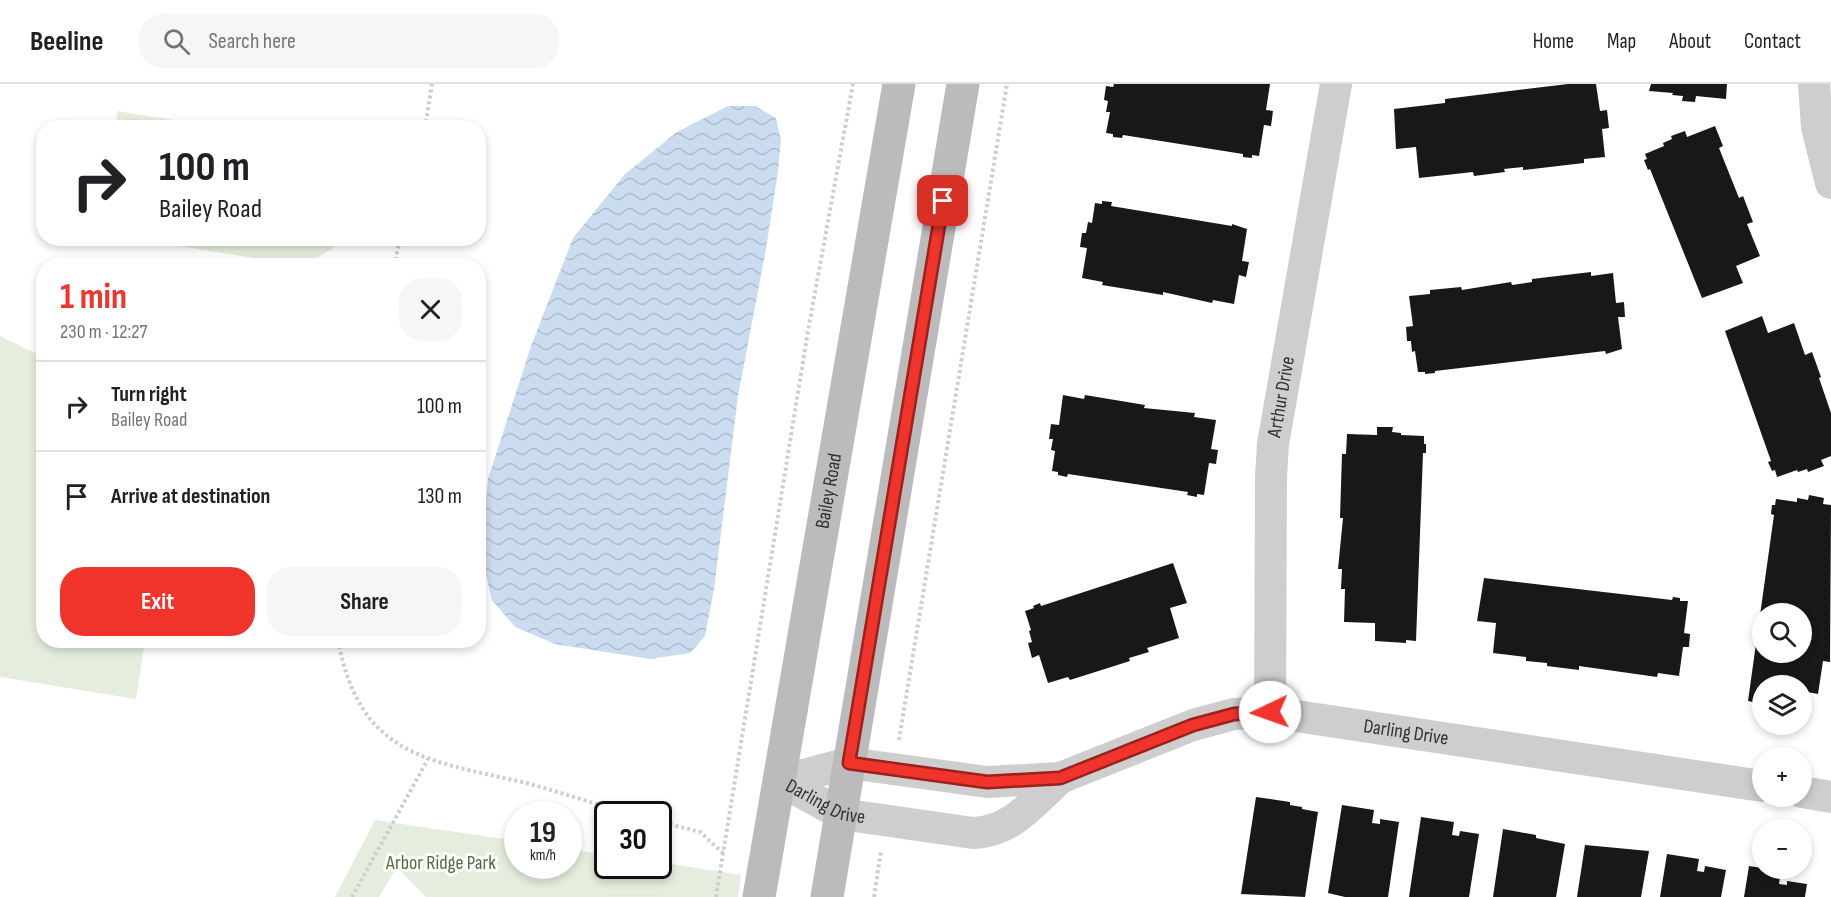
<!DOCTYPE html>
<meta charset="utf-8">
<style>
:root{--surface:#fff;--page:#f6f6f6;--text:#202124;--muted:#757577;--line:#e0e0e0;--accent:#f0332b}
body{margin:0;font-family:"Sofia Sans Condensed",sans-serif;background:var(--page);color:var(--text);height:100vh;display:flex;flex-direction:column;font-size:22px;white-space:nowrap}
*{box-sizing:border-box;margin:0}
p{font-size:20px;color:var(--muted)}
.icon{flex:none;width:33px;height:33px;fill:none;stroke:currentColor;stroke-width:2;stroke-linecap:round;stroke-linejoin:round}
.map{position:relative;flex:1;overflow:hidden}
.details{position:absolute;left:36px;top:174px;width:450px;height:390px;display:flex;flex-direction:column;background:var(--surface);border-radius:24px;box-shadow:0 3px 9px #0003}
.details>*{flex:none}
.hud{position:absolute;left:36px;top:36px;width:450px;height:126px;border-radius:24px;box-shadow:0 3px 9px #0003;background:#fff;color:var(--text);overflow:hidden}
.controls{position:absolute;left:1752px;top:519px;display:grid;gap:12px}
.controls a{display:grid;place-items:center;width:60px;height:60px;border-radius:50%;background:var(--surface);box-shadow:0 3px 9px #0003;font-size:30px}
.speed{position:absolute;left:504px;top:717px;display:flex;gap:12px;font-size:30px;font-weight:700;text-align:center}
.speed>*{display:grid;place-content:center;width:78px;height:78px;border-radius:50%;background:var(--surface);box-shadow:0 3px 9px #0003;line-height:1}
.speed small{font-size:15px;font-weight:400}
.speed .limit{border:3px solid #111;border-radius:9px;background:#fff;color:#111}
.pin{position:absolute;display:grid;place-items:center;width:51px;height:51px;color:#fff;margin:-26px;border-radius:12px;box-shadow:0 3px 9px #0006}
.me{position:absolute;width:66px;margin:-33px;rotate:267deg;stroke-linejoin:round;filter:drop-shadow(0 0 4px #0008)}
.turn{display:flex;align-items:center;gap:21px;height:126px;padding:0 24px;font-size:27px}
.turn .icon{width:78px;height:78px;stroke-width:2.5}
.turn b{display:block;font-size:42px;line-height:51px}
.round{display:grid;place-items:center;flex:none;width:63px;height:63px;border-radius:24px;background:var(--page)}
.summary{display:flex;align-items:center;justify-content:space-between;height:102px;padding:0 24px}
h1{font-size:36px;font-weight:700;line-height:45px;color:var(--accent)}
.action{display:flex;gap:12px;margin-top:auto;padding:12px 24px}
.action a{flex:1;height:69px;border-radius:24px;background:var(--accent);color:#fff;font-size:24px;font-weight:700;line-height:69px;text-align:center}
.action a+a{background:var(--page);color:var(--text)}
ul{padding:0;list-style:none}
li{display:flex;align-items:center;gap:18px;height:90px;padding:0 24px;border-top:2px solid var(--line)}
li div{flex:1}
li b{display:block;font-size:22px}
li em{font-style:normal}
header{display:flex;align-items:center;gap:36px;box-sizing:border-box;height:84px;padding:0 30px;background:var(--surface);border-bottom:2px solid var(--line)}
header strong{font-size:28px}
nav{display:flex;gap:33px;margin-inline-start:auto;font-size:21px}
.search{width:420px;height:54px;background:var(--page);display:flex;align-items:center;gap:15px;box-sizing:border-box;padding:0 21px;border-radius:24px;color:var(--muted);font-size:22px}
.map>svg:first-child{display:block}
</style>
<header>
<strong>Beeline</strong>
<div class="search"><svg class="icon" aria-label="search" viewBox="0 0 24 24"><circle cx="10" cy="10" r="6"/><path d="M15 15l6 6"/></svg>Search here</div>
<nav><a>Home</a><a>Map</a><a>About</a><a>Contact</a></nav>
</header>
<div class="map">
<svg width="1831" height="813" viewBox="0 0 1831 813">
<defs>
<pattern id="water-waves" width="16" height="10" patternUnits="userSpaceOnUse" patternTransform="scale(1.5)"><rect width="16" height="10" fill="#cadcef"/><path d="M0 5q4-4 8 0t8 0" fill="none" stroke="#aebdcd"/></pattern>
</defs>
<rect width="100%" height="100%" fill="#fff"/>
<!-- park -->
<path fill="#e5eede" d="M118 27 129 29 219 43H115Z
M133 155H337L335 163 305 181H300Z
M0 252 43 273 44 556 145 557 136 615 0 593Z
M375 736 517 757 518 782H568L569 765 607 771 608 782H658L659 778 741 791 738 813H426L397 783 379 813H335Z"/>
<!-- water -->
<path fill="url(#water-waves)" d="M728 22H755L776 34 781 56 778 87 766 165 738 312 714 505 705 552 690 569 650 575 555 560 515 543 492 516 481 470 488 395 531 262 573 154 625 90 677 48Z"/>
<!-- building -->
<path fill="#181818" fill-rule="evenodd" d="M1114 0H1270L1266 26 1273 27 1271 42 1264 41 1259 72 1252 71V74L1243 73V70L1123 51 1122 54 1113 53V50L1106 49 1110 28H1106L1108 17 1104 16 1106 2 1113 3Z
M1568 0H1596L1600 27 1607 26 1609 44 1602 45 1605 73 1584 75V79L1523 86V83L1504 85 1505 88 1474 92 1473 88 1419 94 1416 63 1396 65 1394 25 1445 19V15Z
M1651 0H1727L1726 15 1696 12 1695 18 1682 17 1683 12 1672 11 1673 9 1649 7Z
M1715 42 1723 62 1719 64 1739 114 1743 112 1753 138 1747 140 1760 172 1736 182 1743 199 1702 214 1650 85 1648 86 1644 76 1647 75 1645 70 1664 62 1663 59 1672 55 1671 52 1685 47 1687 53Z
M1102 117 1112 118 1111 122 1232 142V140L1247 145 1242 177 1249 178 1246 193 1239 191 1234 220 1213 216 1212 219 1163 208V211L1102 201 1103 198 1082 194 1087 164 1080 163 1082 149H1086L1088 138 1092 139 1095 119 1102 120Z
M1591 188V192L1613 189 1616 219 1624 218 1625 233H1618L1622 265 1606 270 1605 267 1435 287V289L1425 290V288H1418L1415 267 1412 268 1411 257H1407L1406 243 1413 242 1409 212 1430 210V206L1461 203 1462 206 1511 198 1512 201 1532 198V195Z
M1762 232 1768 249 1794 239 1805 271 1812 268 1821 293 1819 294 1831 329V372L1821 376 1824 382 1808 388 1807 385 1798 388 1797 386 1777 393 1775 386 1772 387 1768 378 1771 377 1725 247Z
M1063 311 1084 315 1085 311 1145 321 1144 324 1195 329 1194 333 1216 336 1211 365 1218 366 1216 380 1209 379 1204 411 1197 410V413L1187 411 1188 408 1068 390 1067 393 1058 391V388L1052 387 1055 367 1051 366 1053 355H1049L1051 340 1059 341Z
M1377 343H1393L1392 348 1401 349V351L1424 352V360H1426V369H1423L1416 557 1406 556V559L1375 557V539L1344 538 1345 505H1341L1342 485H1338L1343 434H1340L1342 370H1346L1347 350 1377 351Z
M1809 411 1824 414 1823 420 1831 421 1830 578 1823 577 1818 610 1802 607V602H1762V620L1748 617 1774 431 1771 430 1772 421H1775L1776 415 1797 418V414L1808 416ZM1762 530H1802V568H1762Z
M1173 479 1187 519 1170 524 1179 554 1147 564 1149 568 1129 574 1130 577 1070 596 1068 593 1048 599 1039 571 1032 574 1028 559 1032 558 1029 547 1031 546 1025 527 1034 524 1033 522 1040 519 1041 522Z
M1484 494 1672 516 1673 513 1680 514V517H1688L1684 549 1690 550 1689 563H1683L1679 592 1658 589 1657 593 1579 582V586L1547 582V579L1526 577V573L1493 569 1496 539 1477 537Z
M1256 713 1290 718V721L1302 723V725L1318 728 1305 813 1241 810Z
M1342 721 1374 726 1372 739 1380 740V735L1399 738 1388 813H1345L1328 809Z
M1421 733 1454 738 1452 751 1459 752 1460 747 1479 750 1469 813H1409Z
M1503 745 1536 751V754L1565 760 1556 813H1493Z
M1585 761 1649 767 1641 813H1577Z
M1667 770 1699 775 1697 787 1704 788 1705 782 1726 786 1721 813H1660Z
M1749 782 1781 787 1779 800 1787 801V797L1807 800 1805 813H1744Z"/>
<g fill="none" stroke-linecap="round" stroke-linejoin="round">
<!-- path -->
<path stroke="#cecece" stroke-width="4" stroke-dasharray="3 3" stroke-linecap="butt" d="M425 44 432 0
M394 182 400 154
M338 556C360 673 427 676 526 699 561 708 596 721 632 730
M899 656 1007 0
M658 737 700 748 723 769
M352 813 428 675
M716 813 808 247 853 0
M874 813 881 767"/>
<!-- street -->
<g stroke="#cecece" stroke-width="32">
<path d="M1814 0 1817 43 1831 99"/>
<path id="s1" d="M1270 628 1271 393 1273 360 1336 0"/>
<path id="s2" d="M781 697 849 679 987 698 1060 694 1193 641 1234 630 1270 628 1762 702"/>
<path id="s3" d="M781 697 841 730 973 749C1011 748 1033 719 1060 694"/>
<path d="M1802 708 1831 713"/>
</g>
<!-- secondary -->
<g stroke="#bbb" stroke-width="33">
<path id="s4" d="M759 813 899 0"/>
<path d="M827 813 963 0"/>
</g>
</g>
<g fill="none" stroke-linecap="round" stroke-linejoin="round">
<!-- route casing -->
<g stroke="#9c211c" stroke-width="15">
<path id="route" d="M943 117 849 679 987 698 1060 694 1193 641 1234 630 1270 628"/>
</g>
<!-- route -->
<use href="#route" stroke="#f0332b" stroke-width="10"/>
</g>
<g text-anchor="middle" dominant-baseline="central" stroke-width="6" stroke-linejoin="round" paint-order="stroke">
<!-- street labels -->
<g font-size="20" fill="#313131" stroke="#fff">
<text stroke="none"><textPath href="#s1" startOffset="316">Arthur Drive</textPath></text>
<text stroke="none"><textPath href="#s4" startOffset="412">Bailey Road</textPath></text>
<text stroke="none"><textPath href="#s2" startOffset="642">Darling Drive</textPath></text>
<text stroke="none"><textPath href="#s3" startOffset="50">Darling Drive</textPath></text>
</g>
<!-- park labels -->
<g font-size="20" fill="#4d703b" stroke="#fff">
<text x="441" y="779">Arbor Ridge Park</text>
</g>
</g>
</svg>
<div class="controls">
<a><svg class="icon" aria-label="search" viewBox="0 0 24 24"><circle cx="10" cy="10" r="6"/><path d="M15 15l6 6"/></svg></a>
<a><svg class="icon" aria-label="layers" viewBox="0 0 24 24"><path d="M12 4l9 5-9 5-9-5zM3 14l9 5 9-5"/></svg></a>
<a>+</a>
<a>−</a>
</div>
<div class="speed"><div>19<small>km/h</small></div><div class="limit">30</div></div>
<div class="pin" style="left:943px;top:117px;background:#d93025"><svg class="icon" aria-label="arrive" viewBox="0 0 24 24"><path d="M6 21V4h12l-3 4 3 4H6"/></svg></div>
<svg class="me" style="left:1270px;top:628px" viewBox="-20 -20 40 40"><circle r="19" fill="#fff"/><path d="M0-13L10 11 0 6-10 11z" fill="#f0332b"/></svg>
<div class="hud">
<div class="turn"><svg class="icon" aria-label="right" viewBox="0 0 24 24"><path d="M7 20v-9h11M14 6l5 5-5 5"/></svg><div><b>100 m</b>Bailey Road</div></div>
</div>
<section class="details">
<div class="summary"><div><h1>1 min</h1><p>230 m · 12:27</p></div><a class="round"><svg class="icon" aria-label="close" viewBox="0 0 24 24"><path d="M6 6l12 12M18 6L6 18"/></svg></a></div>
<ul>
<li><svg class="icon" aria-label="right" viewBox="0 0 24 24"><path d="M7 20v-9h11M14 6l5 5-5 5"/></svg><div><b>Turn right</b><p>Bailey Road</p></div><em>100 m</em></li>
<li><svg class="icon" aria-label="arrive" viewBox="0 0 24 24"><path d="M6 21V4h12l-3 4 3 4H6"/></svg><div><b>Arrive at destination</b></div><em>130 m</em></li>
</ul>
<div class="action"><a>Exit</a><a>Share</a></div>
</section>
</div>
